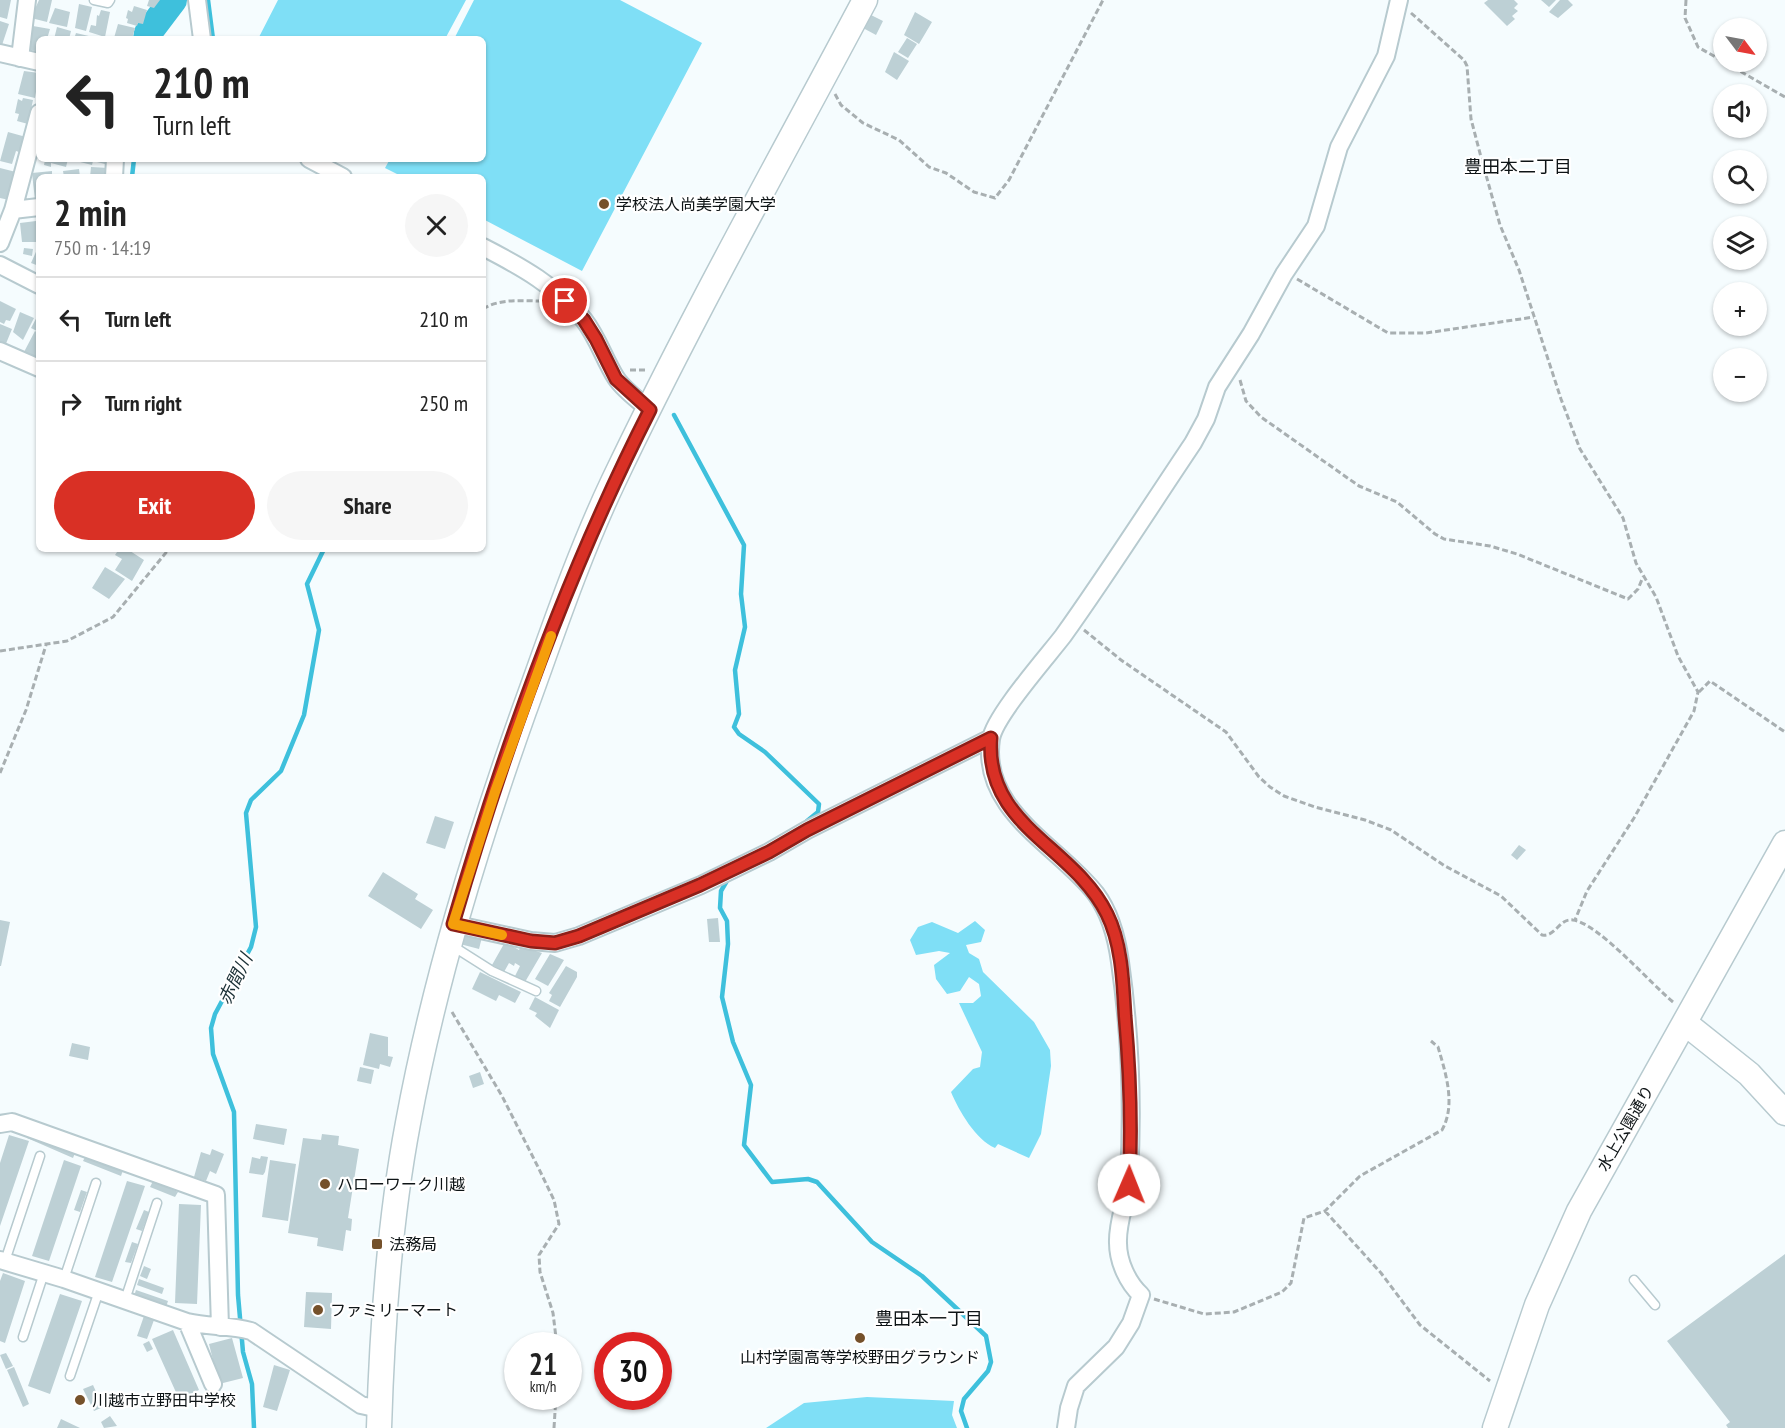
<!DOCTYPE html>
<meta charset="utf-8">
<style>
:root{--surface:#fff;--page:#f6f6f6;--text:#222;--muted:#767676;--line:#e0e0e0;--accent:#d93025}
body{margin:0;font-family:"PT Sans Narrow","Noto Sans JP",sans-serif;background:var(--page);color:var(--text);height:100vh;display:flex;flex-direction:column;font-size:22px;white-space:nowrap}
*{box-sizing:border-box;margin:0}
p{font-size:20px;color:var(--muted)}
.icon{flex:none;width:33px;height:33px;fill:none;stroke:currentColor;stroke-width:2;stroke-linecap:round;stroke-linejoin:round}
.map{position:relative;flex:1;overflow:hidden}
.drawer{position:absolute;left:36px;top:174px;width:450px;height:378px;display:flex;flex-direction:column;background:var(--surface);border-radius:9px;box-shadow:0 2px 4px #0004}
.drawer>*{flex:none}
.banner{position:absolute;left:36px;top:36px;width:450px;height:126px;border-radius:9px;box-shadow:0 2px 4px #0004;background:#fff;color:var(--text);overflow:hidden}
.needle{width:39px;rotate:122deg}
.buttons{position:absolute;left:1713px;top:18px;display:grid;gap:12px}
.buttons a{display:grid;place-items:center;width:54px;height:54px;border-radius:50%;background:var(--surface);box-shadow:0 2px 4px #0004;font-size:30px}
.speed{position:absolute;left:504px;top:1332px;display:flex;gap:12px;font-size:30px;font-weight:700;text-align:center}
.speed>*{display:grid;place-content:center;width:78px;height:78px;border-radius:50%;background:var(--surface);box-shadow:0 2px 4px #0004;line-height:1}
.speed small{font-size:15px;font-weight:400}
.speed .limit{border:9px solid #d22;background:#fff;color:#111}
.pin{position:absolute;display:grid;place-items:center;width:51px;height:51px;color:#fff;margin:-26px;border:3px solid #fff;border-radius:50%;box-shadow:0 2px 6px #0007}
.me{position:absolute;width:66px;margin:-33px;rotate:1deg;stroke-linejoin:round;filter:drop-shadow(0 0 4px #0008)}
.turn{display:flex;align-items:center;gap:21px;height:126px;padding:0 18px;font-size:27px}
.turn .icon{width:78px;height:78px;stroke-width:2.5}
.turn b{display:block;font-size:42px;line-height:51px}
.round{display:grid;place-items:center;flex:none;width:63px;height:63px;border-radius:32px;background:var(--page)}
.overview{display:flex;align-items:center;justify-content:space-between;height:102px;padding:0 18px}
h1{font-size:36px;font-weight:700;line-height:45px}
.action{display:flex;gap:12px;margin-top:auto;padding:12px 18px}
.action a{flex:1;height:69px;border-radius:36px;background:var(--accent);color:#fff;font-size:24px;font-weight:700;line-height:69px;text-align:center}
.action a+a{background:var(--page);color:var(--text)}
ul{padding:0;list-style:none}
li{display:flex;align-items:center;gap:18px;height:84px;padding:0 18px;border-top:2px solid var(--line)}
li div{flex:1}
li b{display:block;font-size:22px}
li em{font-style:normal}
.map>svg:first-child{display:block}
</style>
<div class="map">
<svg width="1785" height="1428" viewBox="0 0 1785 1428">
<rect width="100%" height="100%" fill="#f5fcfe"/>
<!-- green -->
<path fill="#7fdff6" d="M278 0H466L445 39H258Z
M474 0H620L702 43 582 271 483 219V177H403L385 168 390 159H483V39H454Z
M975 921 985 930 981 942 966 945 969 953 979 959 983 972 1034 1022 1050 1050 1051 1066 1041 1134 1029 1158 998 1144 995 1148C976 1140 959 1111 951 1092L973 1069 980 1067 982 1052 959 1003H973L981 996 979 984 969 977 960 991 947 994 936 979 934 965 950 953 939 951 916 955 910 940 918 927 932 922 958 933Z
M867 1397 954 1401 952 1415 957 1428H766L804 1403Z"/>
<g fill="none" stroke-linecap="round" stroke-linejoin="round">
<!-- stream -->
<path stroke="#3ec0dc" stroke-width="4.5" d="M208 0 213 39
M132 177 134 159
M674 415 744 545 741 594 745 627 735 670 739 714 734 727 739 734 765 752 819 804 818 812 807 821
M728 879 721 891 720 908 727 921 728 944 722 997 733 1042 751 1085 744 1145 772 1182 808 1179 817 1182 872 1242 922 1276 986 1336 991 1362 988 1371 964 1399 961 1411 967 1428
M254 1428 252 1384 243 1352 238 1295 234 1112 213 1054 211 1028 215 1014 251 947 256 927 246 813 251 800 281 771 304 715 319 630 307 584 324 549"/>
<!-- river -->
<path stroke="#3ec0dc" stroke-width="28" d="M147 39 148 33 173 0"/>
</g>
<!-- building -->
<path fill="#bdd0d5" d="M0 0H11L7 19 0 17Z
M39 0H52L47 22 31 18Z
M149 0H160L154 8 147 6Z
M1488 0H1514L1518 4 1514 8 1518 11 1512 16 1515 19 1507 26 1484 3Z
M1541 0H1556L1549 7Z
M1560 0H1568L1573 5 1558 18 1549 12Z
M79 4 92 7 86 31 75 28Z
M134 6 147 10 143 24 138 23 137 26 127 23 128 19 126 18 128 10 132 12Z
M55 8 70 12 67 27 49 23Z
M101 10 110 12 105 37 89 32 91 25 96 26 97 15 99 16Z
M915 12 932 22 919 44 904 35Z
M871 15 883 21 876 35 863 28Z
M0 21 9 24 2 45H0Z
M118 24 135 28 132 39 114 38Z
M33 26 50 29 47 39H39V52L27 49Z
M57 27 71 31 69 39H54Z
M76 33 93 37 92 39H74Z
M907 38 917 44 908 58 898 52Z
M894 52 909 61 897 80 885 72Z
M24 71 39 73 35 98 18 94Z
M23 98 33 100 28 124 17 121 19 114 15 113 18 99 22 101Z
M8 132 26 137 19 152 16 151 12 164 0 161Z
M45 159H68L66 167 51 163V167L44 165Z
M81 159H106L105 164 93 161 92 165 80 162Z
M91 167 109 168V177H90Z
M0 168 16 172 9 200 0 198Z
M79 169 80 177H64L63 171Z
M52 171V177H39V199L35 200 32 173Z
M36 221V225H39V242H22L20 223Z
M39 245V266L31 263Z
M24 248 33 249 32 256 23 254Z
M0 301 16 309 10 321 6 320 4 324 0 322Z
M20 312 34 318 23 340 13 332Z
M39 313V332L31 328Z
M0 324 12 329 5 346 0 345Z
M35 331 39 334 38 359 24 352Z
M119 549H127L144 560 132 581 115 570 122 559 115 555Z
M105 567 125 579 109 599 92 588Z
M435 816 454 822 445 849 426 843Z
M1519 845 1526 850 1517 860 1511 855Z
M383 872 418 894 415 899 433 910 421 929 368 896Z
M718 918 720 942H709L707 919Z
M0 920 10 922 1 966H0Z
M463 933 482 937 479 949 460 944Z
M505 942 519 950 521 946 542 953 525 982 515 976 520 966 515 963 514 966 509 963 504 972 492 965Z
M550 954 564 960 548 986 535 979Z
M566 966 577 972V977L560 1007 549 1001 552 995 549 993Z
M480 972 521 992 515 1003 499 995 496 1001 472 989Z
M535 997 559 1010 550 1028 535 1016 537 1013 529 1009Z
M370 1033 388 1037V1056L393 1057 390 1067 380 1064 379 1069 363 1065Z
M72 1043 90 1047 88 1060 69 1056Z
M360 1067 374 1070 371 1084 357 1081Z
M480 1072 484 1084 473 1088 469 1076Z
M256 1124 287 1129 284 1145 253 1139Z
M29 1133 75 1153 73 1158 27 1138Z
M322 1134 339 1136 338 1145 359 1149 348 1218 352 1219 351 1231 346 1230 343 1251 317 1246 318 1238 288 1233 303 1138 321 1140Z
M9 1135 29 1141 0 1226V1163Z
M212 1149 224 1154 216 1174 210 1171 206 1181 194 1177 201 1152 210 1155Z
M86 1155 123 1170 121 1176 83 1161Z
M261 1156 268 1157 265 1172 263 1175 249 1173 252 1157 260 1159Z
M64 1160 81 1166 49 1261 32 1256Z
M270 1160 296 1164 288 1221 262 1217Z
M127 1181 145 1186 112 1282 95 1277Z
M153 1181 178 1192 175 1197 150 1187Z
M81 1190 87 1192 80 1212 74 1210Z
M179 1204 201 1205 197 1304 175 1303Z
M144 1210 149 1212 142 1231 136 1229Z
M132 1242 138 1244 131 1263 125 1262Z
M1785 1254V1428H1728L1726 1425 1730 1422 1667 1341Z
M144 1266 151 1269 147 1279 140 1276Z
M3 1273 25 1281 5 1343 0 1341V1281Z
M139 1279 164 1288 162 1294 137 1285Z
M136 1290 168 1301 166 1307 134 1296Z
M306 1292 332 1293 331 1329 304 1327Z
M60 1294 82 1301 50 1394 28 1386Z
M144 1316 154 1320 147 1339 137 1336Z
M173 1330 199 1390 179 1399 152 1339Z
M232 1338 243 1378 219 1384 209 1344Z
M149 1341 153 1349 147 1352 143 1344Z
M6 1353 13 1366 6 1369 0 1355Z
M274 1365 290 1370 277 1411 263 1407Z
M14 1367 29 1404 23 1407 7 1370Z
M93 1385 103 1407 94 1411 83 1389Z
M110 1416 117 1426 104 1428 101 1422Z
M61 1419 80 1428H57Z"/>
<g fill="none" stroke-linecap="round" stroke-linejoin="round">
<!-- lane casing -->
<g stroke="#b7cacf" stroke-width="11">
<path id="lane" d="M94 0 108 3 110 0
M451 945 492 971 536 991
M5 1261 40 1156
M64 1279 96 1183
M1634 1280 1655 1305
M125 1300 157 1203
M23 1337 44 1273
M70 1376 99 1291"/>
</g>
<!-- street casing -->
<g stroke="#b7cacf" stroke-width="20">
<path id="street" d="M197 0 202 39
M0 53 39 62
M20 58 27 0
M309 159 343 177
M114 177 115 159
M13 210 39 207
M0 243 13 210 39 113
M483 247C520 266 558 287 584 320 598 338 604 359 616 378 624 390 638 400 650 410
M0 265 39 285
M0 351 39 368
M453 924 531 941 555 943 579 936 701 885 769 852 807 830 991 738
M0 1124 12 1122 216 1195 220 1327
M0 1260 64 1279 187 1322C208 1327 230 1325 251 1331L361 1405 379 1409
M187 1322 213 1384
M1066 1428 1069 1408 1076 1386 1116 1347 1131 1323 1141 1295C1128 1283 1118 1262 1118 1243 1117 1220 1128 1199 1129 1176 1133 1106 1130 1032 1120 962 1117 940 1110 913 1096 894 1059 846 980 811 991 739 994 717 1046 658 1063 636 1108 573 1150 507 1193 443L1206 419 1217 387 1251 334 1284 274 1316 226 1339 147 1386 56 1399 0"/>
</g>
<!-- secondary casing -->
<g stroke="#b7cacf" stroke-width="27">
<path id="secondary" d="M1685 1023 1749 1074 1785 1113
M379 1428C382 1327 389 1223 408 1123 434 982 476 846 524 711 552 634 578 556 613 482 691 318 780 160 865 0
M1495 1428 1537 1305 1579 1211 1785 843"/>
</g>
<!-- path -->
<path stroke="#a8afb1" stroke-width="3" stroke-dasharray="6 3" stroke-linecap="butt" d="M1686 0 1685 18 1698 47 1785 97
M1411 13 1464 60 1467 66 1471 119 1481 157 1500 225 1519 270 1561 399 1580 449 1623 518 1636 563 1656 597 1678 656 1698 692 1694 711 1634 818 1587 891 1575 920
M835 94 841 105 863 123 899 140 929 167 946 173 974 192 995 198 1009 180 1103 0
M1297 279 1388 333H1426L1534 317
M483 309C500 298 523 301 542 301
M630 370H647
M1240 380 1246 401 1261 417 1359 486 1397 502 1435 534 1444 539 1490 546 1517 554 1628 599 1638 589 1643 577
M1084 630 1121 660 1226 732 1259 777 1270 787 1284 796 1315 807 1365 820 1391 830 1445 866 1501 896 1542 935C1556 937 1559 918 1573 920 1598 923 1652 985 1673 1002
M0 651 67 641 113 617 169 549
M1699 692 1710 681 1785 732
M0 773 26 710 46 645
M452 1012 502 1096 538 1167 554 1200 559 1224 539 1255 540 1272 553 1313 557 1346
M1325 1211 1381 1273 1420 1325 1490 1381
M1154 1299 1204 1314 1234 1312 1282 1292 1291 1283 1304 1218 1325 1211 1360 1176 1442 1130C1456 1105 1446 1074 1438 1047L1431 1041
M554 1428 556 1396"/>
<!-- lane -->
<use href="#lane" stroke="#fff" stroke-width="8"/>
<!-- street -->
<use href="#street" stroke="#fff" stroke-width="16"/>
<!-- secondary -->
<use href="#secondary" stroke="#fff" stroke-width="24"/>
</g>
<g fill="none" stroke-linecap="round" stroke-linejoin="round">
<!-- route casing -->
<g stroke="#8d1f18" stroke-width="15">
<path id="route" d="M565 301 584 320 596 339 616 379 650 410C567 573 504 748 453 924L531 941 555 943 579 936 700 885 769 852 807 830 991 738C984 826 1074 846 1107 914 1122 944 1123 983 1125 1016 1130 1072 1132 1129 1129 1185"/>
</g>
<!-- route -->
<use href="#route" stroke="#d93025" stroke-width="10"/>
<!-- slow -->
<path stroke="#f59e0b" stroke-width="10" d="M502 935 453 924 495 792 551 636"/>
</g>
<!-- markers -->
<g fill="#75512b" stroke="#fff" stroke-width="2">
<circle cx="604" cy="204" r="6"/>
<circle cx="325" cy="1184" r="6"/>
<rect x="371" y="1238" width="12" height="12" rx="3"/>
<circle cx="318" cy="1310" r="6"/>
<circle cx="860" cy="1338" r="6"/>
<circle cx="80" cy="1400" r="6"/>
</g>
<g text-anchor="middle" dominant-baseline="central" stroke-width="4.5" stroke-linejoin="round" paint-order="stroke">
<!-- poi labels -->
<g font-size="16" fill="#0e1416" stroke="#fff" text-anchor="start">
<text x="616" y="204">学校法人尚美学園大学</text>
<text x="337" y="1184">ハローワーク川越</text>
<text x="389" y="1244">法務局</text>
<text x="330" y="1310">ファミリーマート</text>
<text x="860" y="1357" text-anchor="middle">山村学園高等学校野田グラウンド</text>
<text x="92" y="1400">川越市立野田中学校</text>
</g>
<!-- street labels -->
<g font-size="16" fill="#0e1416" stroke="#fff">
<text transform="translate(1625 1128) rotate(-60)">水上公園通り</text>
</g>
<!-- neighbourhood labels -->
<g font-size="18" fill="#0e1416" stroke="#fff">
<text x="1518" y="166">豊田本二丁目</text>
<text x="929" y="1318">豊田本一丁目</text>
</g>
<!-- water labels -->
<g font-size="18" font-style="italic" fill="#1b3036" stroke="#fff">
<text transform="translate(235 979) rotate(-64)">赤間川</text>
</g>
</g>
</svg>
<div class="buttons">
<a><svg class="needle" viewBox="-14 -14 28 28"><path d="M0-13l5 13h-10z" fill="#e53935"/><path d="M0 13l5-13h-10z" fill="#767676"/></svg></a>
<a><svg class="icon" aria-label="sound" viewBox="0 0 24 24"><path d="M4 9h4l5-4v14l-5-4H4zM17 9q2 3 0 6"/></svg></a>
<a><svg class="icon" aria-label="search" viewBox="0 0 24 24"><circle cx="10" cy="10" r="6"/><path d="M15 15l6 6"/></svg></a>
<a><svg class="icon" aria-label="layers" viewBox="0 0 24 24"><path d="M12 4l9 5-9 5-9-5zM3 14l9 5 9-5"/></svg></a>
<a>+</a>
<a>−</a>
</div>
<div class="speed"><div>21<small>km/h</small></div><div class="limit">30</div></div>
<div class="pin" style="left:565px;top:301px;background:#d93025"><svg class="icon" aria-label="arrive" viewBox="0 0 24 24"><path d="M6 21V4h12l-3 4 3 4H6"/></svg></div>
<svg class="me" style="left:1129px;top:1185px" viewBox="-20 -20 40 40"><circle r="19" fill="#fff"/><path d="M0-13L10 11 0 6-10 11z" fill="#d93025"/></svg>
<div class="banner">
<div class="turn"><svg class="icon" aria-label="left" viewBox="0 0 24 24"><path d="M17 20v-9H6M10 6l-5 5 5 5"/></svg><div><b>210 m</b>Turn left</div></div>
</div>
<section class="drawer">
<div class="overview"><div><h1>2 min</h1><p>750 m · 14:19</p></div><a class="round"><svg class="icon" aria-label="close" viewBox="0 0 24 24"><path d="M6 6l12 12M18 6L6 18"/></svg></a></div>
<ul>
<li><svg class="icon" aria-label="left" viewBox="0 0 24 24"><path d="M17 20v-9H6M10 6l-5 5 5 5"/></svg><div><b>Turn left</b></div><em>210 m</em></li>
<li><svg class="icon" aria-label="right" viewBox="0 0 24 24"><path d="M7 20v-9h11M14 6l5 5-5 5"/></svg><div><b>Turn right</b></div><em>250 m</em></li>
</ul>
<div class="action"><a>Exit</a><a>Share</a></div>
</section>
</div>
